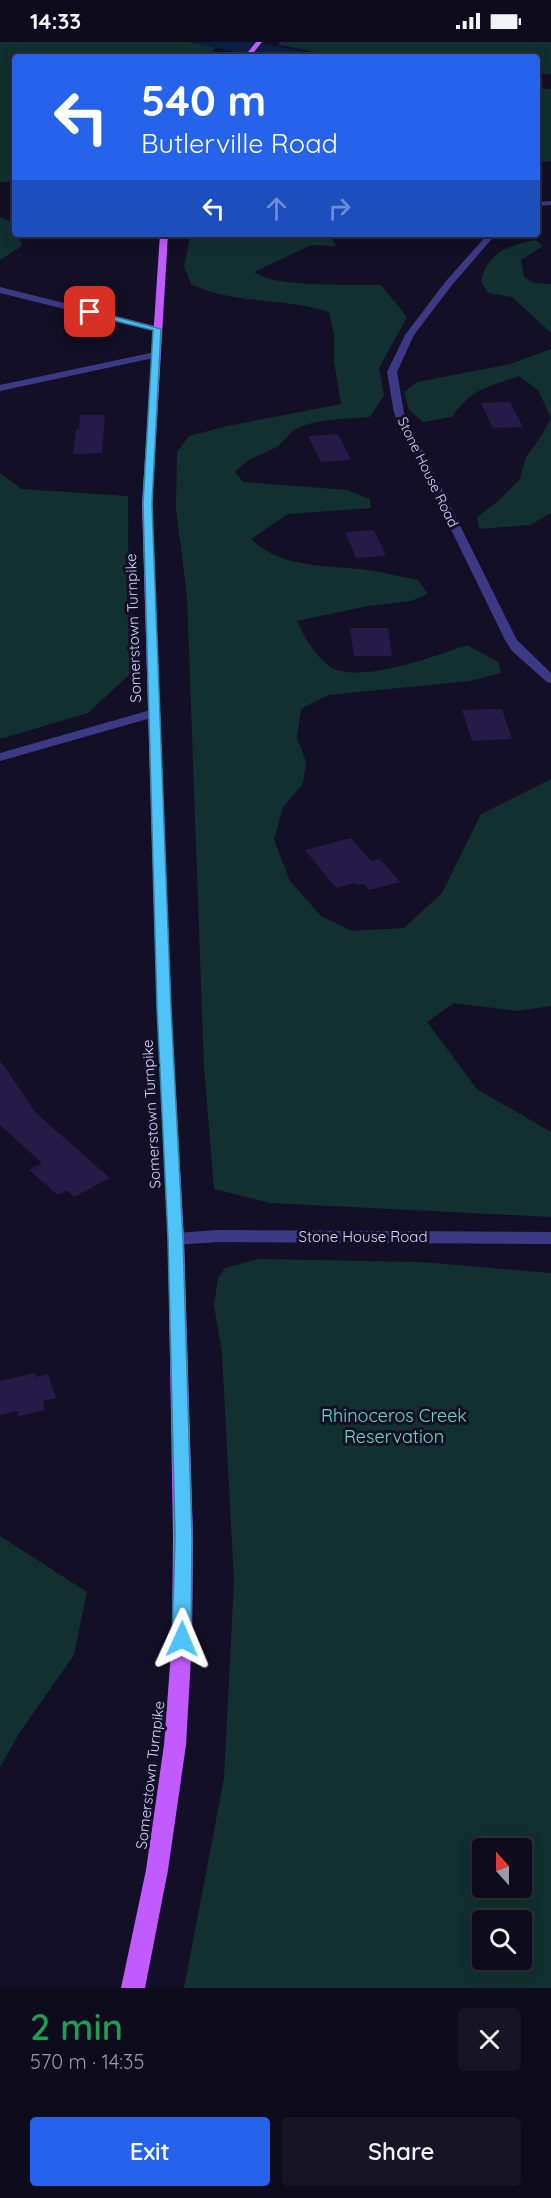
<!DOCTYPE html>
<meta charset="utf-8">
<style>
:root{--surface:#0e0b1c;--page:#171425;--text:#f1f3f6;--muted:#9b9ba3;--line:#2e2b3b;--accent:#2563eb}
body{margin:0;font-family:Quicksand,sans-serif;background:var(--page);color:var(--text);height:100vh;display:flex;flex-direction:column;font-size:22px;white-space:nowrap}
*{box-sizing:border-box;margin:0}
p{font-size:20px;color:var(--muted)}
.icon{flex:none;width:33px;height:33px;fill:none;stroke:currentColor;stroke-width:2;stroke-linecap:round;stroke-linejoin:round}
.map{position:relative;height:1946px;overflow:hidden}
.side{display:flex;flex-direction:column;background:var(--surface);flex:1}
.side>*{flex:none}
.banner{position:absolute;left:12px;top:12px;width:528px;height:183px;border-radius:6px;box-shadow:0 3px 15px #0003,0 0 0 2px var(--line);background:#2563eb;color:#fff;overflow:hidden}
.needle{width:39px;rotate:339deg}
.buttons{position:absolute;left:472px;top:1796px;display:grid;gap:12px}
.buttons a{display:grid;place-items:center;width:60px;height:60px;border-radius:6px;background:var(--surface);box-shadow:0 3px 15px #0003,0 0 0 2px var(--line);font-size:30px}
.pin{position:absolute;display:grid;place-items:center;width:51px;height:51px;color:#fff;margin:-26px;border-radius:12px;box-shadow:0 3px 9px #0006}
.me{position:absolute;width:66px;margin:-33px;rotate:1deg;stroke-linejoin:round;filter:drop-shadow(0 0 4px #0008)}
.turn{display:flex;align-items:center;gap:21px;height:126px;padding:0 30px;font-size:27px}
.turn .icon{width:78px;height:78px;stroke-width:2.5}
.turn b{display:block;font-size:42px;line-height:51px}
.lanes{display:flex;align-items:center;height:57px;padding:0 30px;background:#0003;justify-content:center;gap:30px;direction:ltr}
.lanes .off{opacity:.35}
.round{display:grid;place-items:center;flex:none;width:63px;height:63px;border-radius:6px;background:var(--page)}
.headline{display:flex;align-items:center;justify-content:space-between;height:102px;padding:0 30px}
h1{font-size:36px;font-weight:600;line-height:45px;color:#1e9e55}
.button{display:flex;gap:12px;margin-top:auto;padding:12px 30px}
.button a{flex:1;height:69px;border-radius:6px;background:var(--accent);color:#fff;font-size:24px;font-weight:600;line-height:69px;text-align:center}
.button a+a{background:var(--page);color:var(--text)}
.status{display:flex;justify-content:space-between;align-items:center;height:42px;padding:0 30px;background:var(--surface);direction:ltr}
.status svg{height:16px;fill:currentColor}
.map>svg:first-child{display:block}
</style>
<div class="status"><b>14:33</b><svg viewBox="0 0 49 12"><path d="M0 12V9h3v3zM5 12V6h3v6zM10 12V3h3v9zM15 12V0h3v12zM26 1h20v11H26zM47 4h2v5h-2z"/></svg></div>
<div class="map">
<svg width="551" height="1946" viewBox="0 0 551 1946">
<rect width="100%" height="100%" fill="#130f26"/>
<!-- green -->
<path fill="#12302f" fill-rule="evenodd" d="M0 0H220L210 13 214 15H15V139L0 140Z
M280 0H551V32H537V15H343L278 3Z
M537 46 551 47V119L537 121Z
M0 175 15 182V192H18L22 204 0 218Z
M191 192H329L336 204 311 203 254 230C275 246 351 242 381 243L407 275 379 326 384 353 370 375C347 377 317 376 296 387 287 392 283 402 275 406 256 415 251 414 235 430L243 440 347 448 370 457 371 466 288 472 251 497C281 527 328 523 367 528 384 530 401 535 418 538L428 552 411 559 368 564 297 579C304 594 315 614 329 624 358 644 437 613 467 603L498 620 501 631 470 639 328 653 301 667 297 696 306 720 303 742 283 765 274 798 290 839 321 874 352 889 404 886 442 851 481 772 551 737V964L517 969 454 961 427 980 477 1047 551 1090V1175L270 1161 214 1147 204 1025 187 554 176 467 177 410 189 394 227 384 341 362 334 320V293L329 270C284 255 233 263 191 242L184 224Z
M536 198 543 204 521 218 524 235 534 241 551 242V291L512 255 488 251 481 239C488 210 509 203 536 198Z
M551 307V471L530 483 479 487 477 475 498 459 520 437 526 415 542 393 551 376 538 348 519 334C488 345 471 347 452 375L423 380 409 368 404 350 417 340 510 322Z
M0 431 22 447 128 454 129 633 88 671 0 697Z
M258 1217 421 1220 551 1231V1946H184L224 1736 234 1540 222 1311 214 1263 218 1236 225 1226ZM483 1806H522V1845H483ZM483 1878H522V1917H483Z
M0 1494 87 1550 74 1613 20 1690 0 1725Z"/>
<!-- water -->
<path fill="#0a1f44" d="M188 0H252L336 15H258Z"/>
<!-- building -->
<path fill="#241b47" d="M510 360 523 385 493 386 481 361Z
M80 373H105L102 411 73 412 76 387H79Z
M338 392 351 418 321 420 308 394Z
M374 488 386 514 356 516 345 490Z
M350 586H388L392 614H354Z
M491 667H502L512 697 472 699 462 668Z
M351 796 371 819 380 817 400 840 369 848 364 842 357 843 355 841 336 846 305 808Z
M0 1018 36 1071 110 1136 74 1155 67 1148 58 1153 29 1128 42 1121 0 1083Z
M35 1331 36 1335 48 1332 56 1356 43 1359 45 1368 19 1374 18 1369 0 1373V1339Z"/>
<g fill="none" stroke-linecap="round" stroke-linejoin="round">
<!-- minor -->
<path fill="#3d3a85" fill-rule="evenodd" d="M551 159V163L537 164V160Z
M488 192H496L452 243 414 293 397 330 404 371 517 598 551 631V641L547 640 512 609 505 598 394 371 387 330 405 293 446 239Z
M155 310 160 313 158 315 0 349V343Z
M154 667 160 671 158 674 0 719V711Z
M218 1188 551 1190V1202L218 1200 176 1203 170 1201 168 1197 170 1193 176 1191Z"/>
<!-- tertiary -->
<path fill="#3d3a85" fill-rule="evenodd" d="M0 245 160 285 162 287 157 290 0 251Z"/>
<!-- primary -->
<path fill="#c25bff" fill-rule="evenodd" d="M256 0H262L250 15H244Z
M160 192H168L152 462 171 966 184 1197 193 1495 192 1597 186 1703 168 1828 145 1946H121L146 1828 164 1703 172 1597 173 1495 168 1197 157 966 142 462Z"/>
</g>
<!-- route -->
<path fill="#4fc3f7" stroke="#337fa1" stroke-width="1.5" d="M90 268 161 287 152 462 171 966 183 1197 192 1495 191 1597 188 1602 182 1605 175 1602 172 1597 175 1495 168 1197 157 966 143 462 153 288 87 272 86 270Z"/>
<g text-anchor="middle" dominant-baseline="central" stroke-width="6" stroke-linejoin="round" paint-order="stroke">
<!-- far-street labels -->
<g font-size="14" fill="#d9d4ff" stroke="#130f26">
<text transform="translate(428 430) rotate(64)">Stone House Road</text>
</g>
<!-- street labels -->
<g font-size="15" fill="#d9d4ff" stroke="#130f26">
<text transform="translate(133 586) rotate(-92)">Somerstown Turnpike</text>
<text transform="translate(151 1072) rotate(-93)">Somerstown Turnpike</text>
<text x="363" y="1194">Stone House Road</text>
<text transform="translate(150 1733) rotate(-83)">Somerstown Turnpike</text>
</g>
<!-- near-park labels -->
<g font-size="18" fill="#5fe0c0" stroke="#130f26">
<text x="394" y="1373">Rhinoceros Creek<tspan x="394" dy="21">Reservation</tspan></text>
</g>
</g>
</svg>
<div class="buttons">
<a><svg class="needle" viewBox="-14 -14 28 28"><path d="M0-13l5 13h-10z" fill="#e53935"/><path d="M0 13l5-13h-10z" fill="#9b9ba3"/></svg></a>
<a><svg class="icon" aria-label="search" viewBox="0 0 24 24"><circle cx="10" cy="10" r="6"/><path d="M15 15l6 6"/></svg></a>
</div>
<div class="pin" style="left:90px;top:270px;background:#d93025"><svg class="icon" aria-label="arrive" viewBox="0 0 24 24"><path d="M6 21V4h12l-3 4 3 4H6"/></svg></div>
<svg class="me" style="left:182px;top:1597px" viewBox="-20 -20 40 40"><path d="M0-17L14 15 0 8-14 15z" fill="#4fc3f7" stroke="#fff" stroke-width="4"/></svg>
<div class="banner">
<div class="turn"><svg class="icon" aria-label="left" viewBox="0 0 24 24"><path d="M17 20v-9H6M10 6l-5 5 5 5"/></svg><div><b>540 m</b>Butlerville Road</div></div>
<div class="lanes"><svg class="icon" aria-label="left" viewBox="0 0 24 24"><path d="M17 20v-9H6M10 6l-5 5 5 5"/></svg><svg class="icon off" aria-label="ahead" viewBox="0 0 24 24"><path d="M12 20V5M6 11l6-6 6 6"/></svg><svg class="icon off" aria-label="right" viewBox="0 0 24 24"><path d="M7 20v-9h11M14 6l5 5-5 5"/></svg></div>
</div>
</div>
<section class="side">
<div class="headline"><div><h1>2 min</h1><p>570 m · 14:35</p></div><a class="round"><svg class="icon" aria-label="close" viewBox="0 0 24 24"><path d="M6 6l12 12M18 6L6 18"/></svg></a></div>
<div class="button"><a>Exit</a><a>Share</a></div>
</section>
